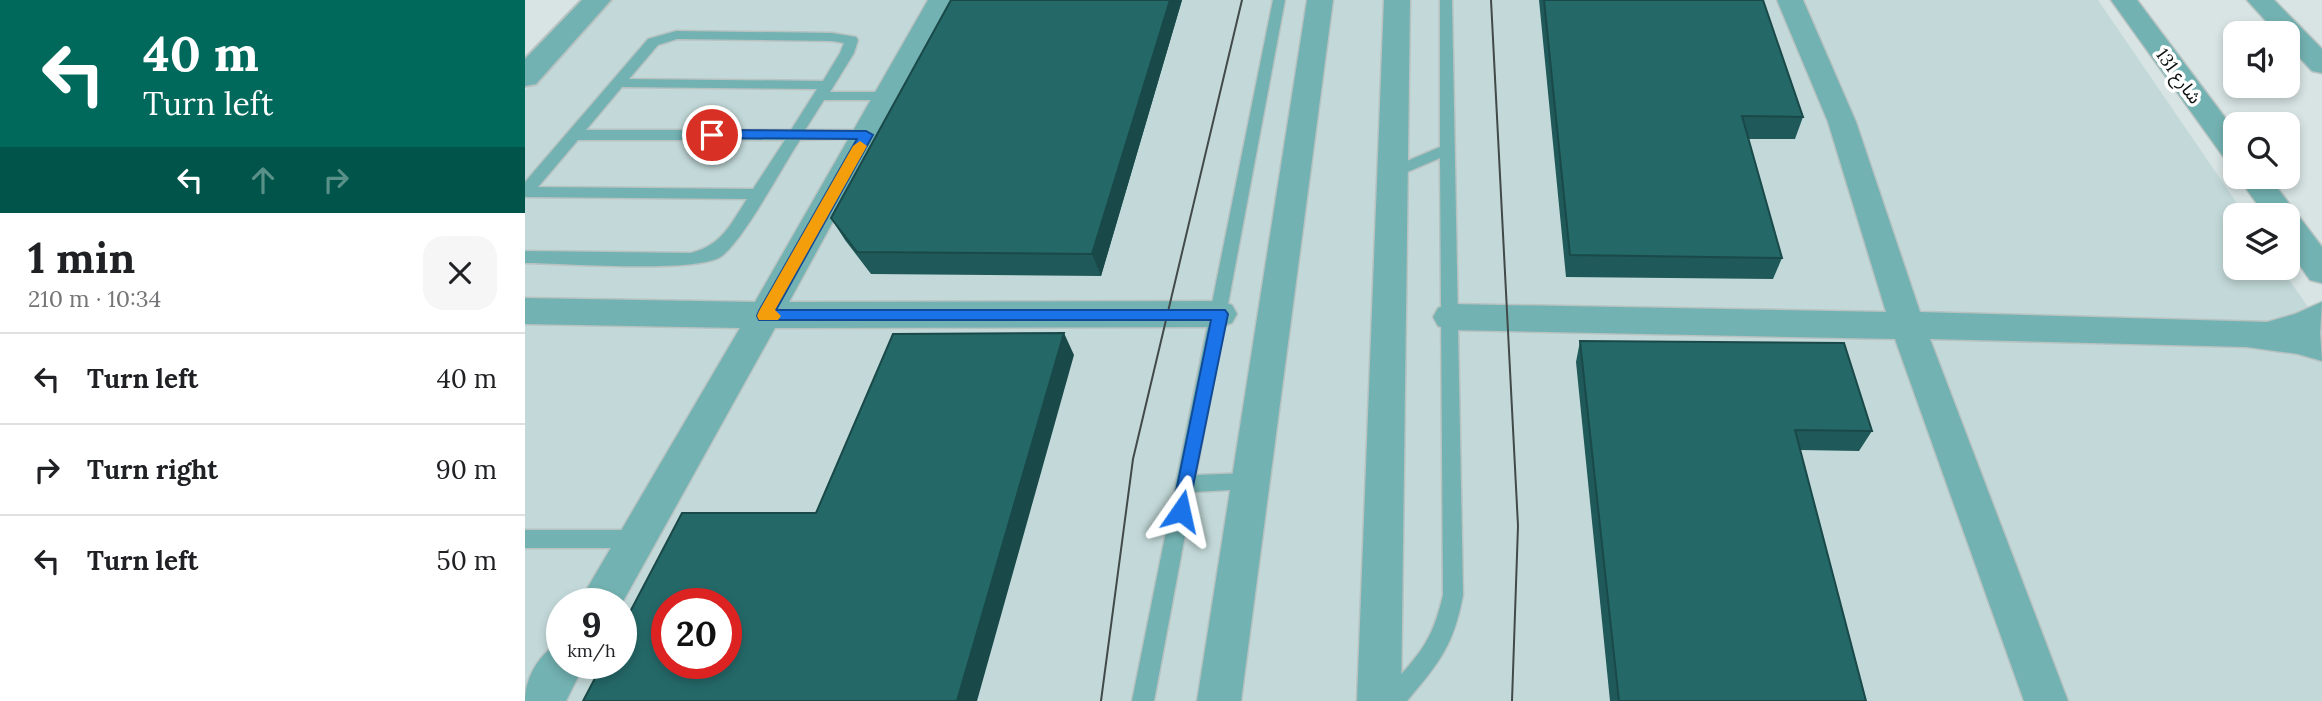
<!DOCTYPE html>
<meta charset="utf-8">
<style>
:root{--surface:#fff;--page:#f6f6f6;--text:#202124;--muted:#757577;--line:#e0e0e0}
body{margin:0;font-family:Lora,"Noto Sans Arabic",serif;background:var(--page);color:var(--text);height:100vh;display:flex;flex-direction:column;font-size:26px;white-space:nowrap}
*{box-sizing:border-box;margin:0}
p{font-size:23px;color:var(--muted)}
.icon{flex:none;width:38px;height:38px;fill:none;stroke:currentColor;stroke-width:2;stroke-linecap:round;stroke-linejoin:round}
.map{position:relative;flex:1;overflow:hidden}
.panel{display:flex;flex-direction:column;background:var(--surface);width:525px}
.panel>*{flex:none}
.guide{background:#00695c;color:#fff;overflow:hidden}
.buttons{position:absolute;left:1698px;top:21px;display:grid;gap:14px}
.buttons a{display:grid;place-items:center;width:77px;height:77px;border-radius:14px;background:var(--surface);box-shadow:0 4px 10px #0003;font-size:35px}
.speed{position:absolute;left:21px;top:588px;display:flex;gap:14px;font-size:35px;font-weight:700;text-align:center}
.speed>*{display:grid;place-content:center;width:91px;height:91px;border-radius:50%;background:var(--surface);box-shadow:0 4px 10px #0003;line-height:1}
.speed small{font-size:18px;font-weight:400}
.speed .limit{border:10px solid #d22;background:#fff;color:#111}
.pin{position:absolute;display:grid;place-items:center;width:60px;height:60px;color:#fff;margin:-30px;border:4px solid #fff;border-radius:50%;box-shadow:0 2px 7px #0007}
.me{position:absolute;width:77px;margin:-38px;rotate:11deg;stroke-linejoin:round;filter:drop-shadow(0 0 5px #0008)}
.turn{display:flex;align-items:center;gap:24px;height:147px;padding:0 28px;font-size:32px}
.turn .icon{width:91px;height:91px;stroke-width:2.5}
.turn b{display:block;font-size:49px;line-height:60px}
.lanes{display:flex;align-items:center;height:66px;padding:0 28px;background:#0003;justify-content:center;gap:35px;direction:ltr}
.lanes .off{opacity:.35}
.round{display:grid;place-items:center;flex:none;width:74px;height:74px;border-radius:21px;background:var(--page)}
.summary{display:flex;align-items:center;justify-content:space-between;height:119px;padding:0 28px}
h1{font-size:42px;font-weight:800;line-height:52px}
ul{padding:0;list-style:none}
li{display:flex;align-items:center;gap:21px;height:91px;padding:0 28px;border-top:2px solid var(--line)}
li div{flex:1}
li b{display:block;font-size:26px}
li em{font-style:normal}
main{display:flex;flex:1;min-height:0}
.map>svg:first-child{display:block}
</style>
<main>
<section class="panel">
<div class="guide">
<div class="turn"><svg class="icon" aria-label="left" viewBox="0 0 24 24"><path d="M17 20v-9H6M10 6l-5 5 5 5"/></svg><div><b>40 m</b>Turn left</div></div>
<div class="lanes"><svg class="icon" aria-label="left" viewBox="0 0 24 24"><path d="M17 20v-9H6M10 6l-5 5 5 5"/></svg><svg class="icon off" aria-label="ahead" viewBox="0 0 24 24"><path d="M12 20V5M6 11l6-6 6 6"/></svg><svg class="icon off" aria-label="right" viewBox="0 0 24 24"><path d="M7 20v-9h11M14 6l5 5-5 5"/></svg></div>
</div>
<div class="summary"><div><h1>1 min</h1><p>210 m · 10:34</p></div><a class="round"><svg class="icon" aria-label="close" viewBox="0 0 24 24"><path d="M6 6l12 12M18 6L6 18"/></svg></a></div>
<ul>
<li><svg class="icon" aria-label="left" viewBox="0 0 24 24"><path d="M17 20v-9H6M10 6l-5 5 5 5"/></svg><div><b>Turn left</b></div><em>40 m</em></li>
<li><svg class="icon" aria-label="right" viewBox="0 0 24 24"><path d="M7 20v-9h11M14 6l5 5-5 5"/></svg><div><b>Turn right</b></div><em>90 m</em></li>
<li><svg class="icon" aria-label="left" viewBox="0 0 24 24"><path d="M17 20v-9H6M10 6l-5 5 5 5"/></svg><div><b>Turn left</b></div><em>50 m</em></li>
</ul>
</section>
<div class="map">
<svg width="1797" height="701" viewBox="0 0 1797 701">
<rect width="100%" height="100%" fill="#d7e4e3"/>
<!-- built -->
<path fill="#c3d9d9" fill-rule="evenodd" d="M84 0H1573L1720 215H1710V268H1756L1797 327V701H0V90ZM37 604H96V663H37ZM142 604H201V663H142Z"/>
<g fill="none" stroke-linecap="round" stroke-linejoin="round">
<!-- service casing -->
<g stroke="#b7c2c1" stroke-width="3">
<path id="service" d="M748 0H760L671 475 725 473 732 475 735 481 732 487 725 489 668 492 629 701H607Z
M915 0H927L938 595C929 645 914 663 882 701H856L859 693C892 657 907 644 918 595L915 158 866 179 858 174 861 170 915 147Z
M151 31 307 33 331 37 333 40 329 53 305 92H362L369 96 362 100H299L280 130H341L346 132 348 135 346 138 275 140C257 167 220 238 197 256 173 274 36 263 0 263V251L166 253C197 245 205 225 222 199L0 197V182L123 39ZM152 39 307 41 319 43 315 53 298 81 104 79 133 45ZM97 87 292 89 266 130H61ZM53 140H260L228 189 13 187Z
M0 530H113L120 533 123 539 120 545 113 548H0Z"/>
</g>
<!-- minor casing -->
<g stroke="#b7c2c1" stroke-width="3">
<path id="minor" d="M403 0H429L264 302 695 301 707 305 712 314 707 323 695 327 250 328 96 605 53 604 215 328 0 324V298L230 302Z
M782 0H808L716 701H672Z
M859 0H885L876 701H832Z
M1252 0H1278L1331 122 1395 312 1742 322 1770 314 1797 302 1795 333 1797 361 1773 354 1722 347 1405 339 1543 701H1499L1370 339 925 330 913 326 908 317 913 308 925 304 1361 312 1303 122Z
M1586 0H1612L1710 131V162L1700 159Z
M1722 0H1749L1797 49V73L1787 71 1762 44V33H1752Z
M1713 177H1744L1797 247V283L1785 280 1762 247V215H1740Z
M37 642V663H60L41 701H0C0 678 15 651 37 642Z"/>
</g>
<!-- tertiary casing -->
<g stroke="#b7c2c1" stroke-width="4">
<path id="tertiary" d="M57 0H86L11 84 0 86V59Z"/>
</g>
<!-- service -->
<use href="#service" fill="#73b2b2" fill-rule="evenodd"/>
<!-- minor -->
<use href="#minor" fill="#73b2b2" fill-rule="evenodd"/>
<!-- tertiary -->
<use href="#tertiary" fill="#73b2b2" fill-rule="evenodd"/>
<!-- tram -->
<path stroke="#424949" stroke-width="2" d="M966 0 993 526 987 701
M576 701 608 459 717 0"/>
</g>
<!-- wall -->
<path fill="#205959" d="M657 0 576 276 346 274 320 240 306 218Z
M1014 0H1238L1278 117 1270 139H1223L1257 258 1248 279 1041 277Z
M1055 341 1347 431 1334 451 1275 450 1341 701H1085L1051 362Z"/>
<!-- shaded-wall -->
<path fill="#1a4949" d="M645 0H657L576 276 567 254Z
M539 333 549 355 452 701H432Z"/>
<!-- building -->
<path fill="#256868" stroke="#1a4949" stroke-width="2" fill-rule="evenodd" d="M426 0H645L567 254 332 252 306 218Z
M1019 0H1238L1278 117 1217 116 1257 258 1045 255Z
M539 333 432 701H58L78 663H96V629L157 513H291L368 334ZM142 604H201V663H142Z
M1055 341 1319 343 1347 431 1270 430 1341 701H1094Z"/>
<!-- route -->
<path fill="#1a73e8" stroke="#114b97" stroke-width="2" d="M187 130 341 131 348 135 251 310H700L703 314 662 516 656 519 650 516 647 511 686 320H234L232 316 234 311 332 139 183 138 181 135Z"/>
<!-- slow -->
<path fill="#f59e0b" d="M335 141 342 146 250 310 256 316 253 320H234L232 316 234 311 328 146Z"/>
<g text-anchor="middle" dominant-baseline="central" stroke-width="7" stroke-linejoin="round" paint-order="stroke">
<!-- far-street labels -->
<g font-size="18" fill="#0d1111" stroke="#fff">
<text transform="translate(1654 76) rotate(54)">شارع 131</text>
</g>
</g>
</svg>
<div class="buttons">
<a><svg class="icon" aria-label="sound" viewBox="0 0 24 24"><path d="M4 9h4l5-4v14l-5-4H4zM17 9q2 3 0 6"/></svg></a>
<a><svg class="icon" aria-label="search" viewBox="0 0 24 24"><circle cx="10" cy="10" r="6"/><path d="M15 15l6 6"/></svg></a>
<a><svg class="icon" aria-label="layers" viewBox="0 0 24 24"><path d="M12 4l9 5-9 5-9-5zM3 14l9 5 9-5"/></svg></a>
</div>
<div class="speed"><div>9<small>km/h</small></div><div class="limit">20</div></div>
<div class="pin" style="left:187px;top:135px;background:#d93025"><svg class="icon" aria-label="arrive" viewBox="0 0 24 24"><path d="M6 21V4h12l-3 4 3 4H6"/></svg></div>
<svg class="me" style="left:656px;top:511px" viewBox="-20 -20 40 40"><path d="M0-17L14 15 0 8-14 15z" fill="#1a73e8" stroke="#fff" stroke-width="4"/></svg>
</div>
</main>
